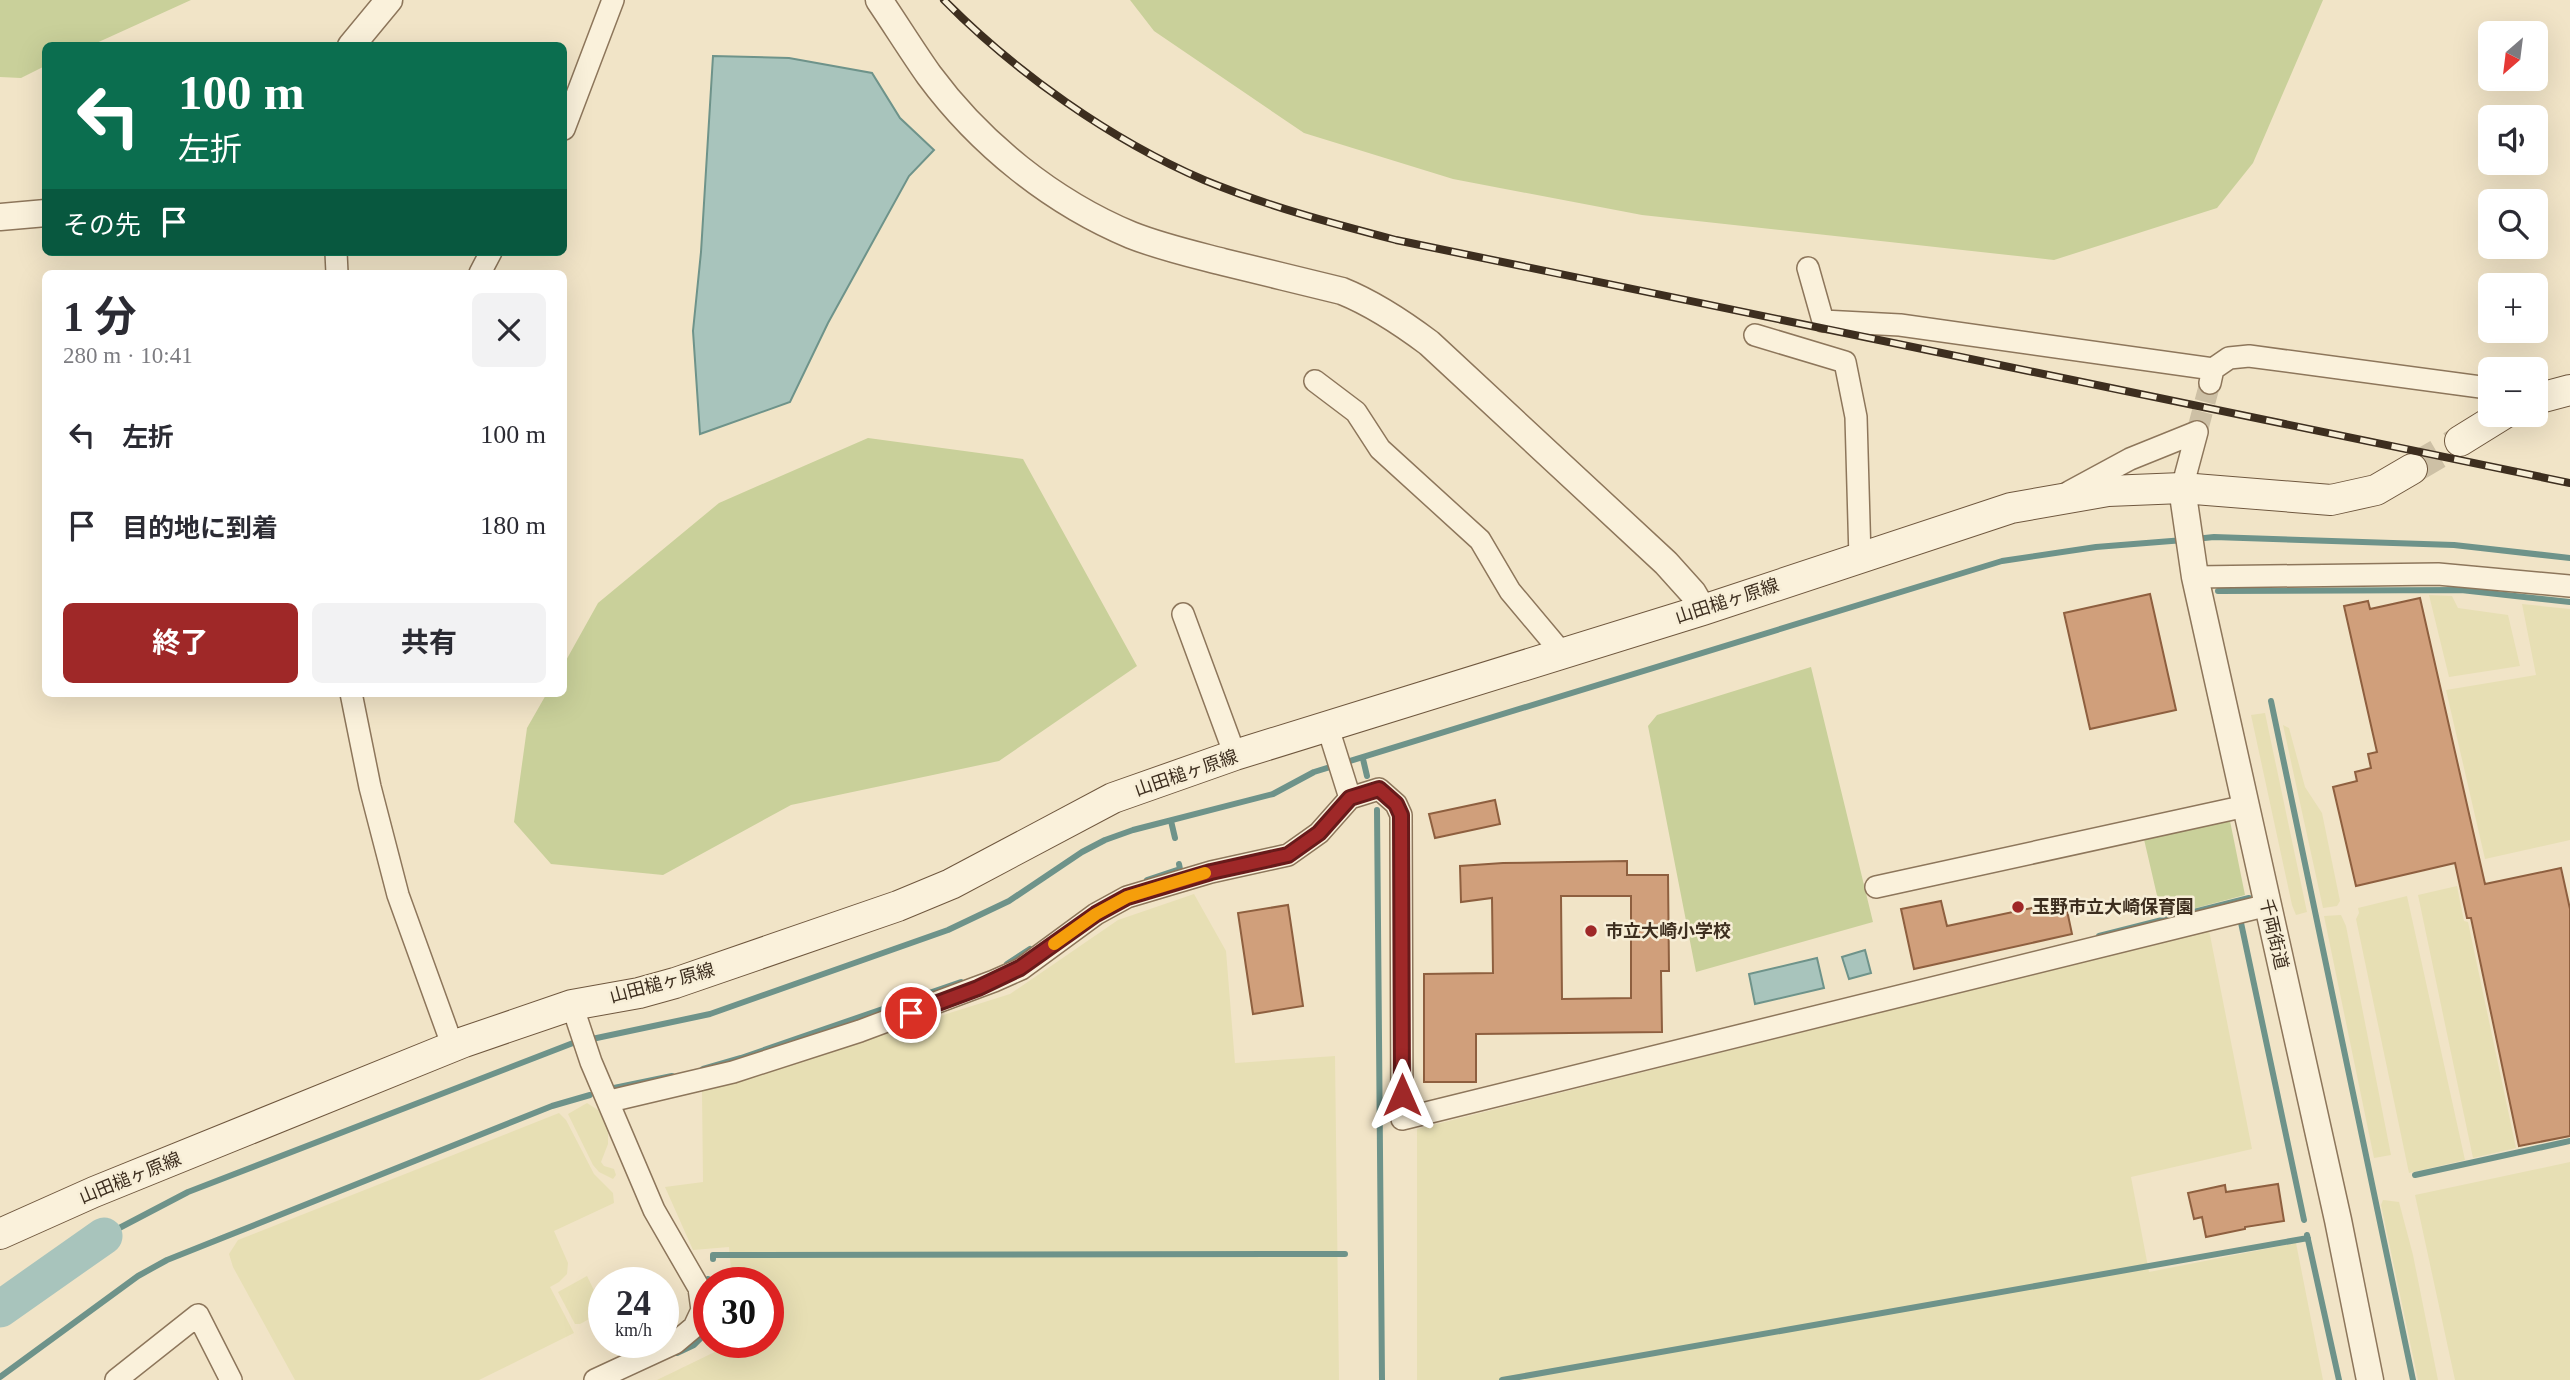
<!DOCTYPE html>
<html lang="ja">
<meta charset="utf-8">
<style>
:root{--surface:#fff;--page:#f2f2f3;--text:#2b2b33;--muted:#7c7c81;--accent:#9f2828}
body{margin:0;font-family:"Times New Roman","Noto Sans JP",serif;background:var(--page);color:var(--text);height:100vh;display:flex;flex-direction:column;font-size:26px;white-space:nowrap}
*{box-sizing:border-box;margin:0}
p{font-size:23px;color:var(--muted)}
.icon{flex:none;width:38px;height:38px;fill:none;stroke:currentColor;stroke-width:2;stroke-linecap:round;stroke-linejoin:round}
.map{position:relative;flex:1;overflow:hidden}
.sheet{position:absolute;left:42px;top:270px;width:525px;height:427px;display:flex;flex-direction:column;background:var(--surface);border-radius:10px;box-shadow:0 7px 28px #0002}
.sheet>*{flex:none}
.hud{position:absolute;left:42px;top:42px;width:525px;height:214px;border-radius:10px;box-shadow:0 7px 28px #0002;background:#0b6e4f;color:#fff;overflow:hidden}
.needle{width:46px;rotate:208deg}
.fabs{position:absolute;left:2478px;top:21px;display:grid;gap:14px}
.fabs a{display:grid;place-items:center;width:70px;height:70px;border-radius:10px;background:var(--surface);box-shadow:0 7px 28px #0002;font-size:35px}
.speed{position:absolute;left:588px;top:1267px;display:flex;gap:14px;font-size:35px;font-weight:700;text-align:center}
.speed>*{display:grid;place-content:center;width:91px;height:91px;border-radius:50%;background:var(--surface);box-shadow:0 7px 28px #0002;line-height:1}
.speed small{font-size:18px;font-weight:400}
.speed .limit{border:10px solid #d22;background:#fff;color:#111}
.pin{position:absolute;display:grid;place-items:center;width:60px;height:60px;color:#fff;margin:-30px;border:4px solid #fff;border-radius:50%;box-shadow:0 2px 7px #0007}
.me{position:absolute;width:77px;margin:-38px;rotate:0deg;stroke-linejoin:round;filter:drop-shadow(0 0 5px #0008)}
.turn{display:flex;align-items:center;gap:24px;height:147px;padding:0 21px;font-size:32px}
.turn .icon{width:91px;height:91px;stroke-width:2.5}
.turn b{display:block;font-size:49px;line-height:60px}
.then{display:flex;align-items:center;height:66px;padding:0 21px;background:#0003;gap:14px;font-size:26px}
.round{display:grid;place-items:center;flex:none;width:74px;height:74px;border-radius:10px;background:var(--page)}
.headline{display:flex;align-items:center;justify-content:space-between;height:119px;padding:0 21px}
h1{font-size:42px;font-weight:700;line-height:52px}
.cta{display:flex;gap:14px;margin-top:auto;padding:14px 21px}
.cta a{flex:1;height:80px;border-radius:10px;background:var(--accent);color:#fff;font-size:28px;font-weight:700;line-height:80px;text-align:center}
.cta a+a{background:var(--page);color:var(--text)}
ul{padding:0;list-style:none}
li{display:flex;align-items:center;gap:21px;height:91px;padding:0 21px}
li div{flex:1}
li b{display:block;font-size:26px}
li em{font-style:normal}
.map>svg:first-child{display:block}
</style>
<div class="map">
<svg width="2570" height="1380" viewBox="0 0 2570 1380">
<rect width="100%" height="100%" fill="#f1e4c7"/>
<!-- farmland -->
<path fill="#e7dfb4" d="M2429 595 2452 596 2458 608 2508 615 2520 666 2449 677Z
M2522 604 2570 609V840L2485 859 2446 690 2536 675Z
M2265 713 2307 912 2296 915 2292 905 2251 715Z
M2283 725 2289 728 2305 787 2322 813 2340 901 2337 906 2323 908Z
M2457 886 2464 921 2468 922 2516 1148 2473 1158 2418 895Z
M1194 894 1226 951 1235 1063 1335 1056 1339 1380H657L727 1346 728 1342H768V1283H732L729 1247 693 1250 665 1187 703 1182 702 1091 1010 994 1118 920Z
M2407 896 2465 1160 2409 1173 2356 919 2359 913 2358 908Z
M2341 915 2346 926 2391 1155 2374 1158 2324 916Z
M2209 930 2252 1149 2131 1177 2149 1272 2296 1243 2323 1380H1417V1129Z
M587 1103 598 1110 608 1127V1144L601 1162 604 1166 614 1169 616 1175 613 1179 599 1172 593 1165 568 1114Z
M559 1113 566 1120 594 1174 613 1193 614 1203 554 1231 568 1263 567 1274 559 1282 550 1287 574 1333 479 1380H295L233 1267 229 1254 238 1240Z
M2570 1162V1380H2455L2415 1195Z
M2383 1200 2399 1202 2413 1255 2438 1380H2418L2381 1205Z
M587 1276 604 1311 580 1324H575L558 1292Z"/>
<!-- green -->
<path fill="#c9d09a" d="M0 0H191L92 45 46 46 45 66 21 78 0 77Z
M1130 0H2323L2253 163 2217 208 2054 260 1642 215 1453 179 1304 133 1154 31Z
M868 438 1023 459 1137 666 999 761 791 805 663 875 551 864 514 822 527 728 547 693H564V664L598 603 719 503Z
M1811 667 1873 922 1696 972 1648 726 1657 715Z
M2229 816 2245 895 2162 917 2143 835Z"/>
<!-- water -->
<path fill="#a8c4bc" stroke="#6e938a" stroke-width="2" d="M713 56 789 58 872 73 900 118 934 150 909 176 828 323 790 402 700 434 693 331 701 252Z
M1865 950 1871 973 1849 979 1842 957Z
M1817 958 1824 988 1755 1004 1749 974Z"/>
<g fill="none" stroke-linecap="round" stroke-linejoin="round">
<!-- stream -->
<path stroke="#6e938a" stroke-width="6" d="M2195 539 2214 537 2454 545 2570 558
M2218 591 2461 590 2570 602
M2271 701 2413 1380
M1363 759 1367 776
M1377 810 1382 1380
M1171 821 1175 838
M1147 880 1180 869 1179 864
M2240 918 2304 1220
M2099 936 2249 898
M1007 964 1030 949
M703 1069 741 1058 961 982
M614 1088 672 1076
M2415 1175 2570 1141
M2307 1235 2339 1380
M104 1236 188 1192 573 1043 710 1014 948 930 1009 901 1082 852 1105 840 1133 830 1273 794 1314 772 2002 561 2096 547 2184 540
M713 1259V1255L1345 1254
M708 1279 709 1283
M677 1353 694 1345 709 1330
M0 1377 138 1276 167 1260 552 1106 590 1095
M1502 1380 2308 1238"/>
<!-- river -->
<path stroke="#a8c4bc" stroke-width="37" d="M0 1309 104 1236"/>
</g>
<!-- building -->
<path fill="#d09f7b" stroke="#8e5f3f" stroke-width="2" fill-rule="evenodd" d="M2150 594 2176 710 2090 729 2064 613Z
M2420 598 2485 884 2561 868 2570 909V1136L2519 1146 2471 918H2467L2455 863 2356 886 2333 787 2357 781 2355 772 2371 768 2368 754 2377 752 2344 606 2368 601 2370 609Z
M1495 800 1500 824 1435 838 1429 814Z
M1627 861V875H1668L1669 971H1661L1662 1032 1476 1034V1082H1424V974L1493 973 1492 898 1461 902 1460 866 1503 863ZM1561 896H1631V998L1562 999Z
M1941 901 1947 926 2065 901 2072 934 1914 969 1901 909Z
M1288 905 1303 1006 1253 1014 1238 913Z
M2278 1184 2284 1221 2245 1227V1229L2206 1237 2202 1217 2194 1219 2188 1193 2225 1185 2226 1192Z"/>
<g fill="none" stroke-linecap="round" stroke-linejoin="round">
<!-- minor-tunnel -->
<path stroke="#cdc0a5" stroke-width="21" stroke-dasharray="21 10" stroke-linecap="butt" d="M2197 432 2210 383"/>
<!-- secondary-tunnel -->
<path stroke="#cdc0a5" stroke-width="30" stroke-dasharray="30 15" stroke-linecap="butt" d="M2412 469 2460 441"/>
<!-- minor casing -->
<g stroke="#8d765b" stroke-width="24">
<path id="minor" d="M564 129 613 0
M336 252 337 273
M1808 268 1823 321 1900 325 2213 369
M480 273 491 252
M1755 335 1845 362 1856 417 1860 558
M1315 381 1356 412 1380 449 1480 540 1510 591 1562 653
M2210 383 2213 369 2229 358 2249 356 2488 388 2490 392
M2182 488 2197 432
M2069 492 2130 459 2197 432
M2195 577 2438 574 2570 586
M1183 614 1235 755
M351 693 370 787 398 895 453 1047
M1328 728 1350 798
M1876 887 2246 806
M572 1005 591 1062 654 1210 699 1288 702 1310 694 1327 675 1343 595 1380
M610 1101 733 1072 860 1031 994 981 1021 969 1096 914 1127 897 1211 872 1288 855 1319 833 1350 798 1379 789 1396 804 1401 815 1402 1119 2268 905
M116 1380 198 1315 231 1380"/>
</g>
<!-- tertiary casing -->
<g stroke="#8d765b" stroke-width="29">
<path id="tertiary" d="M879 0C896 25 912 51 929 75 980 144 1052 202 1131 235 1161 247 1192 254 1223 262 1263 272 1302 281 1342 291 1374 304 1401 322 1429 343L1666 563 1693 593 1703 610
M351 46 389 0
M0 217 46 213
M2182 488 2195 577 2338 1220 2370 1380"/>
</g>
<!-- secondary casing -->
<g stroke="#6f573e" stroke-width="32">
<path id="secondary" d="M2536 399 2570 390
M2460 441 2502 415
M0 1234 94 1192 464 1042 572 1005 639 993 675 983 898 906 951 884 1113 798 1235 755 1703 610 2011 508 2108 491 2182 488 2331 500 2376 490 2412 469"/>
</g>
<!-- minor -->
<use href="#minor" stroke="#faf1db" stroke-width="21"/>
<!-- tertiary -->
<use href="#tertiary" stroke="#faf1db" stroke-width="26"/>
<!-- secondary -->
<use href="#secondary" stroke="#faf1db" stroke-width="30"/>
<!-- rail casing -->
<g stroke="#3d2e1f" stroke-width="8">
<path id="rail" d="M944 0C1015 72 1111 140 1204 180 1267 206 1331 223 1396 240L2570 483"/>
</g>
<!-- rail -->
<use href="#rail" stroke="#f7eed7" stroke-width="5" stroke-dasharray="16" stroke-linecap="butt"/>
</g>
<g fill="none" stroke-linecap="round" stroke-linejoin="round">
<!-- route casing -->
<g stroke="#671a1a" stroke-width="18">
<path id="route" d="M911 1013 978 988 1020 968 1096 914 1127 897 1211 872 1288 855 1319 833 1350 798 1379 789 1396 804 1401 815 1402 1095"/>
</g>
<!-- route -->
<use href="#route" stroke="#9f2828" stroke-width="12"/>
<!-- slow -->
<path stroke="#f59e0b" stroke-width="12" d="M1054 944 1096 914 1127 897 1205 873"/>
</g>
<!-- markers -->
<g fill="#9f2828" stroke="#f7eed7" stroke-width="2.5">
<circle cx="2018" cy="907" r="7"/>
<circle cx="1591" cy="931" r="7"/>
</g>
<g text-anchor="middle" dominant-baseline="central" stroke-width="5" stroke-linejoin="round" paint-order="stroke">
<!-- street labels -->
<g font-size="18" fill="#3d2e1f" stroke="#f7eed7">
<text transform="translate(1727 601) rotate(-18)">山田槌ヶ原線</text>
<text transform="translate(1186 773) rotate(-19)">山田槌ヶ原線</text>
<text transform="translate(2274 934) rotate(77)">千両街道</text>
<text transform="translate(662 983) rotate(-15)">山田槌ヶ原線</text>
<text transform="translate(130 1178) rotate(-22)">山田槌ヶ原線</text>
</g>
<!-- poi labels -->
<g font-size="18" font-weight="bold" fill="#3d2e1f" stroke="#f7eed7" text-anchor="start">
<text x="2032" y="907">玉野市立大崎保育園</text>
<text x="1605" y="931">市立大崎小学校</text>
</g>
</g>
</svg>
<div class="fabs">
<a><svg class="needle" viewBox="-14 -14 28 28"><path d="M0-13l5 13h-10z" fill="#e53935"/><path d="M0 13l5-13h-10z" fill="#7c7c81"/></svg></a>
<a><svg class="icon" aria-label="sound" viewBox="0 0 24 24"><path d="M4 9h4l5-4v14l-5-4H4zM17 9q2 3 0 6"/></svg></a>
<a><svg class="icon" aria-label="search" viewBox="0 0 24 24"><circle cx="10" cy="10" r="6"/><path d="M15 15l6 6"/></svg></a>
<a>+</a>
<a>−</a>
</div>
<div class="speed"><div>24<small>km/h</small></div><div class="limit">30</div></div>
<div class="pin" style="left:911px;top:1013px;background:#d93025"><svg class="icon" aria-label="arrive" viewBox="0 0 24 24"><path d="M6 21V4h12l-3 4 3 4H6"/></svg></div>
<svg class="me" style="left:1402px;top:1095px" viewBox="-20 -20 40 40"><path d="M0-17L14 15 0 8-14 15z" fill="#9f2828" stroke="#fff" stroke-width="4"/></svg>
<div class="hud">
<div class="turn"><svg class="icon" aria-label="left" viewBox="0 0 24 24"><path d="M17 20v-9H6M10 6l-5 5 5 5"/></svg><div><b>100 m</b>左折</div></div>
<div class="then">その先<svg class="icon" aria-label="arrive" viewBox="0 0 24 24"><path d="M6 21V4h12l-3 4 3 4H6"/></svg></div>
</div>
<section class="sheet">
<div class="headline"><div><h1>1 分</h1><p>280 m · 10:41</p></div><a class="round"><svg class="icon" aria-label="close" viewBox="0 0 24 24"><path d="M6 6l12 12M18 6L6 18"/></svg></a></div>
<ul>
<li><svg class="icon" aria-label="left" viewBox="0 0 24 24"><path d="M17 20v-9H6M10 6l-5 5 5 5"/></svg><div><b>左折</b></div><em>100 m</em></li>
<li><svg class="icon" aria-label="arrive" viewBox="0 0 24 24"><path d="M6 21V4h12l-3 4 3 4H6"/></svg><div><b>目的地に到着</b></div><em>180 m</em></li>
</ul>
<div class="cta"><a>終了</a><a>共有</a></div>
</section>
</div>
